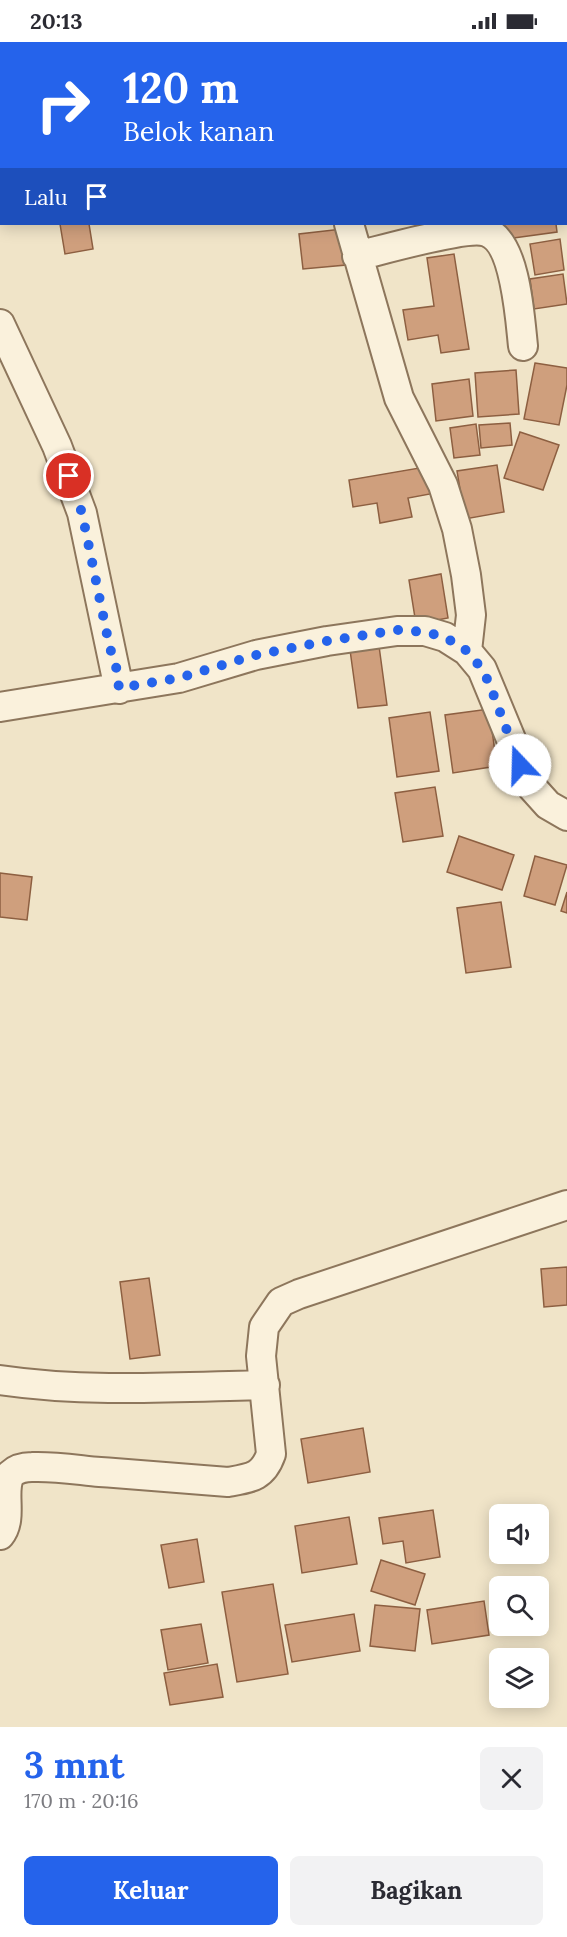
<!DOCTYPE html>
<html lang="id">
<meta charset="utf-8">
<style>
:root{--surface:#fff;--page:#f2f2f3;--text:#2b2b33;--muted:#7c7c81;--accent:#2563eb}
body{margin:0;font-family:Lora,serif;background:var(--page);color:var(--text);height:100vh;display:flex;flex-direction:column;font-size:22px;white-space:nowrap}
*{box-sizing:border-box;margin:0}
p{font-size:20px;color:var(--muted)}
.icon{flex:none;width:33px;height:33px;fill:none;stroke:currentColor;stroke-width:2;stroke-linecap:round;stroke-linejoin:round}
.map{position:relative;height:1685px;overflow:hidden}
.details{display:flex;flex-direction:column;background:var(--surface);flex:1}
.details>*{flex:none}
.hud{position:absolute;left:0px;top:0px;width:567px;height:183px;box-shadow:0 3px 15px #0003;background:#2563eb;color:#fff;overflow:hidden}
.buttons{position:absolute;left:489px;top:1462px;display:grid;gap:12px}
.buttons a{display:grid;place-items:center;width:60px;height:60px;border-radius:9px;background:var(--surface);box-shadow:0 3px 15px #0003;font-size:30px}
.pin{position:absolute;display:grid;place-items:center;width:51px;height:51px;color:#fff;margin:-26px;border:3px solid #fff;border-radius:50%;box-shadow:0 2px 6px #0007}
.me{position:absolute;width:66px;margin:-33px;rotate:339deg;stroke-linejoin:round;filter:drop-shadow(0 0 4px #0008)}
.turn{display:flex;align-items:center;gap:21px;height:126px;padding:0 24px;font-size:27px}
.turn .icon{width:78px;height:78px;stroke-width:2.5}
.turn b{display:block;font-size:42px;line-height:51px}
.then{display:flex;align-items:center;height:57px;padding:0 24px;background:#0003;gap:12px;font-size:22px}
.round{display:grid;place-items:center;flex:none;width:63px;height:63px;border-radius:9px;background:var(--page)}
.overview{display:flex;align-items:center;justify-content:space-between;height:102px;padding:0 24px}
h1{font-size:36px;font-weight:800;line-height:45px;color:var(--accent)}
.primary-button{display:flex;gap:12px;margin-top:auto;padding:12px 24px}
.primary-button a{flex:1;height:69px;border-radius:9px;background:var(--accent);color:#fff;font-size:24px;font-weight:800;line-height:69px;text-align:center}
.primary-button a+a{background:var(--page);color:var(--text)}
.status{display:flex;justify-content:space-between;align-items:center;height:42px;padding:0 30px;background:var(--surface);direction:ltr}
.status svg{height:16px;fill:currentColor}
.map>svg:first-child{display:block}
</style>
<div class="status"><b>20:13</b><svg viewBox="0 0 49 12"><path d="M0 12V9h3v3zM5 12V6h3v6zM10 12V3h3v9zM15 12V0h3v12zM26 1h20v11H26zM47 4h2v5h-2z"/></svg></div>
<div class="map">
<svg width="567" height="1685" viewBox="0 0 567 1685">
<rect width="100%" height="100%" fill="#f0e4c8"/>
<!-- building -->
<path fill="#cf9f7d" stroke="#8d5f41" stroke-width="1.5" d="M60 182H89L93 207 65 212Z
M503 182H556L557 190 506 197Z
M342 187 346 223 303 227 299 192Z
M560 197 564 228 535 233 530 202Z
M454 212 469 307 441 311 438 293 408 298 403 268 434 264 427 216Z
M563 232 567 262 534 267 530 237Z
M535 321 567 326V343L559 383 524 377Z
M516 328 519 372 478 375 475 331Z
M469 337 473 374 436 379 432 342Z
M510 381 512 403 481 406 479 383Z
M476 382 480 413 454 416 450 386Z
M520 390 559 403 543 448 504 436Z
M497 423 504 470 465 477 457 429Z
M425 425 430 452 408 456 412 475 380 481 377 461 353 465 349 438Z
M441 532 448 576 416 582 409 538Z
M379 604 387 663 358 666 350 608Z
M489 667 497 724 453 731 445 673Z
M430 670 439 729 397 735 389 676Z
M435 745 443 794 403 800 395 751Z
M459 794 514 813 502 848 447 830Z
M535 814 567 823 555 863 524 854Z
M0 831 32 835 27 878 0 875Z
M567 850V871L561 869Z
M501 860 511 925 466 931 457 866Z
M567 1225V1263L544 1265 541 1227Z
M149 1236 160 1313 130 1317 120 1240Z
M363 1386 370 1430 308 1441 301 1397Z
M433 1468 440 1515 406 1521 403 1499 383 1502 379 1476Z
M349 1475 357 1522 302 1531 295 1484Z
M197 1497 204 1540 169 1546 161 1503Z
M381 1518 425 1532 415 1563 371 1549Z
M273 1542 288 1632 237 1640 222 1550Z
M484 1559 489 1593 432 1602 427 1568Z
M375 1563 420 1567 415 1609 370 1604Z
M354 1572 360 1609 292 1620 285 1583Z
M201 1582 208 1621 168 1628 161 1588Z
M217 1622 223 1655 170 1663 164 1631Z"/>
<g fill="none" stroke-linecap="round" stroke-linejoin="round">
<!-- minor casing -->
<g stroke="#8d765c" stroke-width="32">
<path id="minor" d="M349 182 399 356 443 443 457 487 466 533 471 573 467 609
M357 214C382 208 468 183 487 190 516 201 520 277 523 304
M0 282 57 404 82 471 119 647
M0 665 179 636 256 613 327 599 397 589H425L445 595 467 609 482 627 530 743 548 763 567 774
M0 1338C88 1351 176 1345 265 1343
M0 1493C14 1476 0 1447 11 1432 16 1427 25 1425 32 1425 54 1424 78 1428 100 1430 143 1433 186 1437 228 1440 251 1436 263 1435 271 1412L261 1314 264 1285 281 1260 299 1252 567 1163"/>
</g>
<!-- minor -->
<use href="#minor" stroke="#faf1dc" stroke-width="28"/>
</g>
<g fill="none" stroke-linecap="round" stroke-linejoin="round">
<!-- route -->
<path stroke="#2563eb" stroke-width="10" stroke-dasharray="0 18" d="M69 434 82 471 110 607 115 617 119 646 179 636 256 613 327 599 397 588 425 590 445 595 467 609 482 627 489 641 520 723"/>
</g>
</svg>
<div class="buttons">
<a><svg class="icon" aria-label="sound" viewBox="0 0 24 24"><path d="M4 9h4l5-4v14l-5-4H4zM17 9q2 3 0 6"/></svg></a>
<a><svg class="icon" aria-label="search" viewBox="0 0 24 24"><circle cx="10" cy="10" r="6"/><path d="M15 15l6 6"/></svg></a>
<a><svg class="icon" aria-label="layers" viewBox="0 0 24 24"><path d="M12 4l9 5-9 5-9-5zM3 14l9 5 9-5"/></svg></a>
</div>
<div class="pin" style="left:69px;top:434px;background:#d93025"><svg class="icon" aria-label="arrive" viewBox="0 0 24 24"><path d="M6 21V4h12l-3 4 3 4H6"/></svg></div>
<svg class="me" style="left:520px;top:723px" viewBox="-20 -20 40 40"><circle r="19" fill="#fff"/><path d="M0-13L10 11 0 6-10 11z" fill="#2563eb"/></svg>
<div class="hud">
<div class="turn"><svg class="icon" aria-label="right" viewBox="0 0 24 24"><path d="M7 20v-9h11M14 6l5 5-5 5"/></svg><div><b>120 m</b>Belok kanan</div></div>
<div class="then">Lalu<svg class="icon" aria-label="arrive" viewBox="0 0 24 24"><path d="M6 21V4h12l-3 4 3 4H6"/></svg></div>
</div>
</div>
<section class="details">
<div class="overview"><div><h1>3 mnt</h1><p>170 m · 20:16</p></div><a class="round"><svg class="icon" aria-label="close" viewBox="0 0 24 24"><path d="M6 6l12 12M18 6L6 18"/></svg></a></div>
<div class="primary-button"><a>Keluar</a><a>Bagikan</a></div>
</section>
